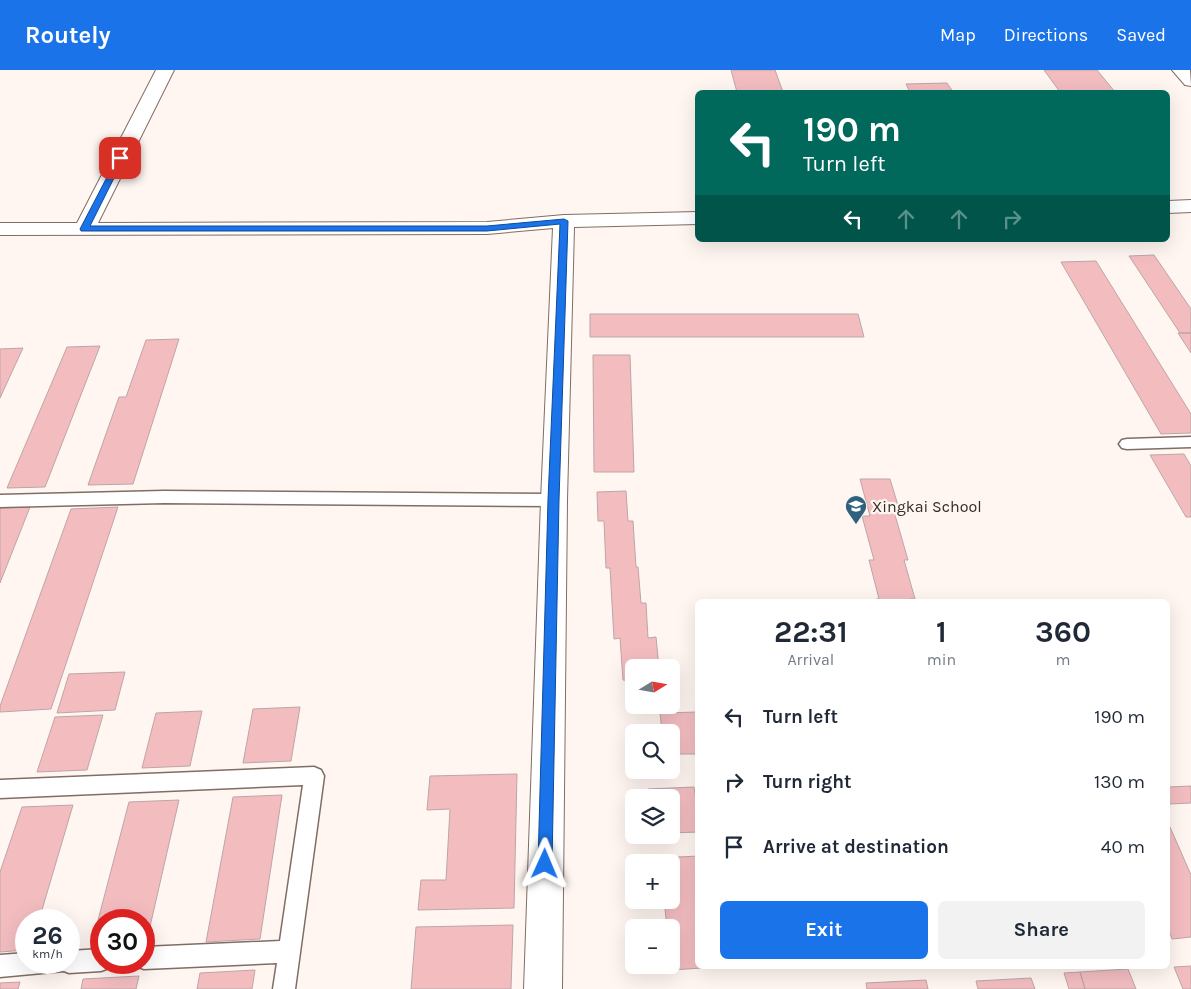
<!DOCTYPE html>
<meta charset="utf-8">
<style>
:root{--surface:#fff;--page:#f2f2f3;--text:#1f2937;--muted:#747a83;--accent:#1a73e8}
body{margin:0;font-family:Karla,sans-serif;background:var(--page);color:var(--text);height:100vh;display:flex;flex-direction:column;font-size:19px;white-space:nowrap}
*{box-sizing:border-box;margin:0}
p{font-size:16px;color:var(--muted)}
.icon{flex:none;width:28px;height:28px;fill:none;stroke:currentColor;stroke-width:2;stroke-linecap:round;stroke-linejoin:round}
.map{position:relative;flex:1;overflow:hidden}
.panel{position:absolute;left:695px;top:529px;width:475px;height:370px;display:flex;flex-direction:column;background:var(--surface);border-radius:8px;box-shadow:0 5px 20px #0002}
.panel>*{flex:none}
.banner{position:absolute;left:695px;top:20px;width:475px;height:152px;border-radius:8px;box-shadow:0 5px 20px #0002;background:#00695c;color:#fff;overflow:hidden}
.needle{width:32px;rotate:79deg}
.fabs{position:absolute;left:625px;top:589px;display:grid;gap:10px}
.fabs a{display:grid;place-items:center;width:55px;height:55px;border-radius:8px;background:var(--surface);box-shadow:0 5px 20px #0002;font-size:25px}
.speed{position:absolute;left:15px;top:839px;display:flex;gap:10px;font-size:25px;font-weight:700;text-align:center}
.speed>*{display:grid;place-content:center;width:65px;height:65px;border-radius:50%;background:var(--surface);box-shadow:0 5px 20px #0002;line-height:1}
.speed small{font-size:12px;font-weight:400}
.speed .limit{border:8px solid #d22;background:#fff;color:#111}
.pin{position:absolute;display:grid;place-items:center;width:42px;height:42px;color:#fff;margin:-21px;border-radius:10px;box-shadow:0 2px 8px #0006}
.me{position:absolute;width:55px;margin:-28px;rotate:1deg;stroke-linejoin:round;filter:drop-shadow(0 0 4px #0008)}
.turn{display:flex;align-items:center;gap:18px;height:105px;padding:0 25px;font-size:22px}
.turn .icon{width:65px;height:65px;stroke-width:2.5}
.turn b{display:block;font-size:35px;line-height:42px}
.lanes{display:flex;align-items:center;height:48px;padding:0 25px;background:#0003;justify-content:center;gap:25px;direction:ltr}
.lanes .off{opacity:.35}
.eta{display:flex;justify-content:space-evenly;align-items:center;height:85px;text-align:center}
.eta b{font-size:30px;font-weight:700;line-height:35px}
.action{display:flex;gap:10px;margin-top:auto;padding:10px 25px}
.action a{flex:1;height:58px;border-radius:8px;background:var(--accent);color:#fff;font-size:20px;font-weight:700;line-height:58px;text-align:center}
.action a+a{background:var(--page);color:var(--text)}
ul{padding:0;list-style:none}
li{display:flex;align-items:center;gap:15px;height:65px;padding:0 25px}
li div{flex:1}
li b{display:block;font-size:19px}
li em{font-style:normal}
header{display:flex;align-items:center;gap:30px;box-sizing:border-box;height:70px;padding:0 25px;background:var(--accent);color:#fff}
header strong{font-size:24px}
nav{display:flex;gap:28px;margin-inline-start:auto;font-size:18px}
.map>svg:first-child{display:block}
</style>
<header>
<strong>Routely</strong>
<nav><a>Map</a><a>Directions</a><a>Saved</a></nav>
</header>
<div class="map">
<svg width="1191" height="919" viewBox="0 0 1191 919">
<rect width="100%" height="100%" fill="#fff6f1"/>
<!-- building -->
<path fill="#f3bdc0" stroke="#bda5a7" d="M731 0H775L783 22H737Z
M1044 0H1097L1115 22H1060Z
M947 13 953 22H910L906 14Z
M1154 185 1191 239V263H1180L1129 186Z
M1096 191 1191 344V363L1161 364 1061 192Z
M590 244H858L864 267H590Z
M1178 263H1191V283Z
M179 269 133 414 88 415 119 327H126L146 270Z
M100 276 45 417 7 418 67 277Z
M23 278 0 328V279Z
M593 285H630L634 402H594Z
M1184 384 1191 396V447H1186L1150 385Z
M860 409H890L901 445H895L908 490H904L915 529H910V531H876V529H879L869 490H874L862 446H870Z
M626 421 628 451H633L636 497H638L641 533H646L648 568 656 567 659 598H634V611L623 610 620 568 614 569 610 498H606L604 451H598L597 422Z
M30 437 0 513V438Z
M118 437 51 639 0 642V636L71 439Z
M125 602 115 640 57 643 69 604Z
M635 635H671V642L635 643Z
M300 637 291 691 243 693 253 639Z
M202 641 190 696 142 698 156 643Z
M698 642V684H671V662H662L660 643Z
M103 645 87 700 37 702 55 647Z
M517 704 514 838 418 840 421 810H446L450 739 427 740 430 706Z
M1191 716V733L1170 734 1168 729V717Z
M694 717 698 742V762L671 763V728H649L648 719Z
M282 725 260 869 206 872 233 727Z
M179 730 146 874 144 875V850H101V877H91L129 732Z
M73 735 39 850H26V880L0 882V802L22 737Z
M1170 757 1191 805V867L1172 869 1168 858V758Z
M698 786V896L717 897 672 900 671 858H667L664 830H671V792H660L659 788Z
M659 788 660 792H634V807H629L627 790Z
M513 855 511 919H411L416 857Z
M1191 896V919H1183L1174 897Z
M1128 899 1136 919H1085L1080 902Z
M255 900 252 919H197L200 903Z
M1080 902 1085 919H1069L1064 903Z
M139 906 136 919H81L83 909Z
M1031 908 1035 919H978L976 911Z
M926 910 928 919H867L866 913Z
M20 912 18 919H0V913Z"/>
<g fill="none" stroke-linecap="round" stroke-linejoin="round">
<!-- lane casing -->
<g stroke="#806d64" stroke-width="3">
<path id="lane" d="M1191 367V377L1127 379 1122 378 1119 374 1122 370 1127 369Z
M164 421 554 424 560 426 562 430 560 434 554 436 164 433 0 437V425Z
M314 697 321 700 324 706 295 919H273L277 893 144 899 136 896 135 892H144V877L280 871 303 715 0 728V710Z
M101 879V892H111L109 898 101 901 69 903 64 901 0 907V885L26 883V892H69V881Z"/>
</g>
<!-- street casing -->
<g stroke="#806d64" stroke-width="2">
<path id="street" d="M156 0H174L98 153 487 152 564 145 698 142V154L574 157 567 430 562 919H524L541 430 553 158 487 164 0 165V153H77Z
M1191 130V142L1168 143V131Z"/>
</g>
<!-- secondary casing -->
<g stroke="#806d64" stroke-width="2">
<path id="secondary" d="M1172 0H1190L1191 16 1185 15Z"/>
</g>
<!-- lane -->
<use href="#lane" fill="#fff" fill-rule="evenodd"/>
<!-- street -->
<use href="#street" fill="#fff" fill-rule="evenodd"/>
<!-- secondary -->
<use href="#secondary" fill="#fff" fill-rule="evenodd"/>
</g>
<!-- route -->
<path fill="#1a73e8" stroke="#114b97" d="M118 86 124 88 90 156H487L564 149 568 151 559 430 552 794 550 799 545 801 540 799 538 794 548 430 560 154 487 161H81L80 159Z"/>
<!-- icons -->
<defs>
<g id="school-pin" transform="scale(1.125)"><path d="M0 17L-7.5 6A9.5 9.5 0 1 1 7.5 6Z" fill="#2f617e" stroke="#fff6f1"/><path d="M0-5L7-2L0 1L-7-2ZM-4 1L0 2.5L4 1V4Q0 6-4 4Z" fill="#fff"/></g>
</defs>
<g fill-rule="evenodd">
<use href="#school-pin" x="856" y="436"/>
</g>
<g text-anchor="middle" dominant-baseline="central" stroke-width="4.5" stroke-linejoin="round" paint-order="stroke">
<!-- poi labels -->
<g font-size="16" fill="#332b27" stroke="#fff6f1" text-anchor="start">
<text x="872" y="436">Xingkai School</text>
</g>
</g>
</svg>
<div class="fabs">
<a><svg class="needle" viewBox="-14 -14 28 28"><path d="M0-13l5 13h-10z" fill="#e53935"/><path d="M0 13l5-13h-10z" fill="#747a83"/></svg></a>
<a><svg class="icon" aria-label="search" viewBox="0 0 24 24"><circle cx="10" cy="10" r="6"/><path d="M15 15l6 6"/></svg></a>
<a><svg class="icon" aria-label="layers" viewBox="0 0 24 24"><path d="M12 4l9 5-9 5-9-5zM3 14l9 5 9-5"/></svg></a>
<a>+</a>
<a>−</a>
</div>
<div class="speed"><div>26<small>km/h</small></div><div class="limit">30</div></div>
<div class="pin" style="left:120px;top:88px;background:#d93025"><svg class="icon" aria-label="arrive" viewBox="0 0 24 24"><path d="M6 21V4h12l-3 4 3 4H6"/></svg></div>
<svg class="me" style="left:545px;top:794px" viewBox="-20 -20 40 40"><path d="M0-17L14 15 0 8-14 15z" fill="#1a73e8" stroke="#fff" stroke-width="4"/></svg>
<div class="banner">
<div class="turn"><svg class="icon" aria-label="left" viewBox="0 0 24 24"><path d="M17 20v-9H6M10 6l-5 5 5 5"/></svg><div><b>190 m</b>Turn left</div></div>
<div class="lanes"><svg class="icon" aria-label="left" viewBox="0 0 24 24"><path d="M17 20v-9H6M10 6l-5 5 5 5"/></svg><svg class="icon off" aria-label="ahead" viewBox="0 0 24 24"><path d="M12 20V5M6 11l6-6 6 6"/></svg><svg class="icon off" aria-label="ahead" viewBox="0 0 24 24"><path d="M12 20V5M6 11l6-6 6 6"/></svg><svg class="icon off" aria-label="right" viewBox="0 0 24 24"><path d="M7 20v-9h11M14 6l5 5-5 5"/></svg></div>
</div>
<section class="panel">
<div class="eta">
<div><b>22:31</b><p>Arrival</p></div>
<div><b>1</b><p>min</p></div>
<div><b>360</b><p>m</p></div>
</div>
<ul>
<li><svg class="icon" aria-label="left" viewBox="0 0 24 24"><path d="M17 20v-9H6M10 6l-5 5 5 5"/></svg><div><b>Turn left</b></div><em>190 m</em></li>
<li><svg class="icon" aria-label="right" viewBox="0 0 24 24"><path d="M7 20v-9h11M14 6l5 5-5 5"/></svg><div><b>Turn right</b></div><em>130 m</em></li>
<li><svg class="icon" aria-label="arrive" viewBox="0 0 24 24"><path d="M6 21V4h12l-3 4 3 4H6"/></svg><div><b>Arrive at destination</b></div><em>40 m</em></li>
</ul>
<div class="action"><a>Exit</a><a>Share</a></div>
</section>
</div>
